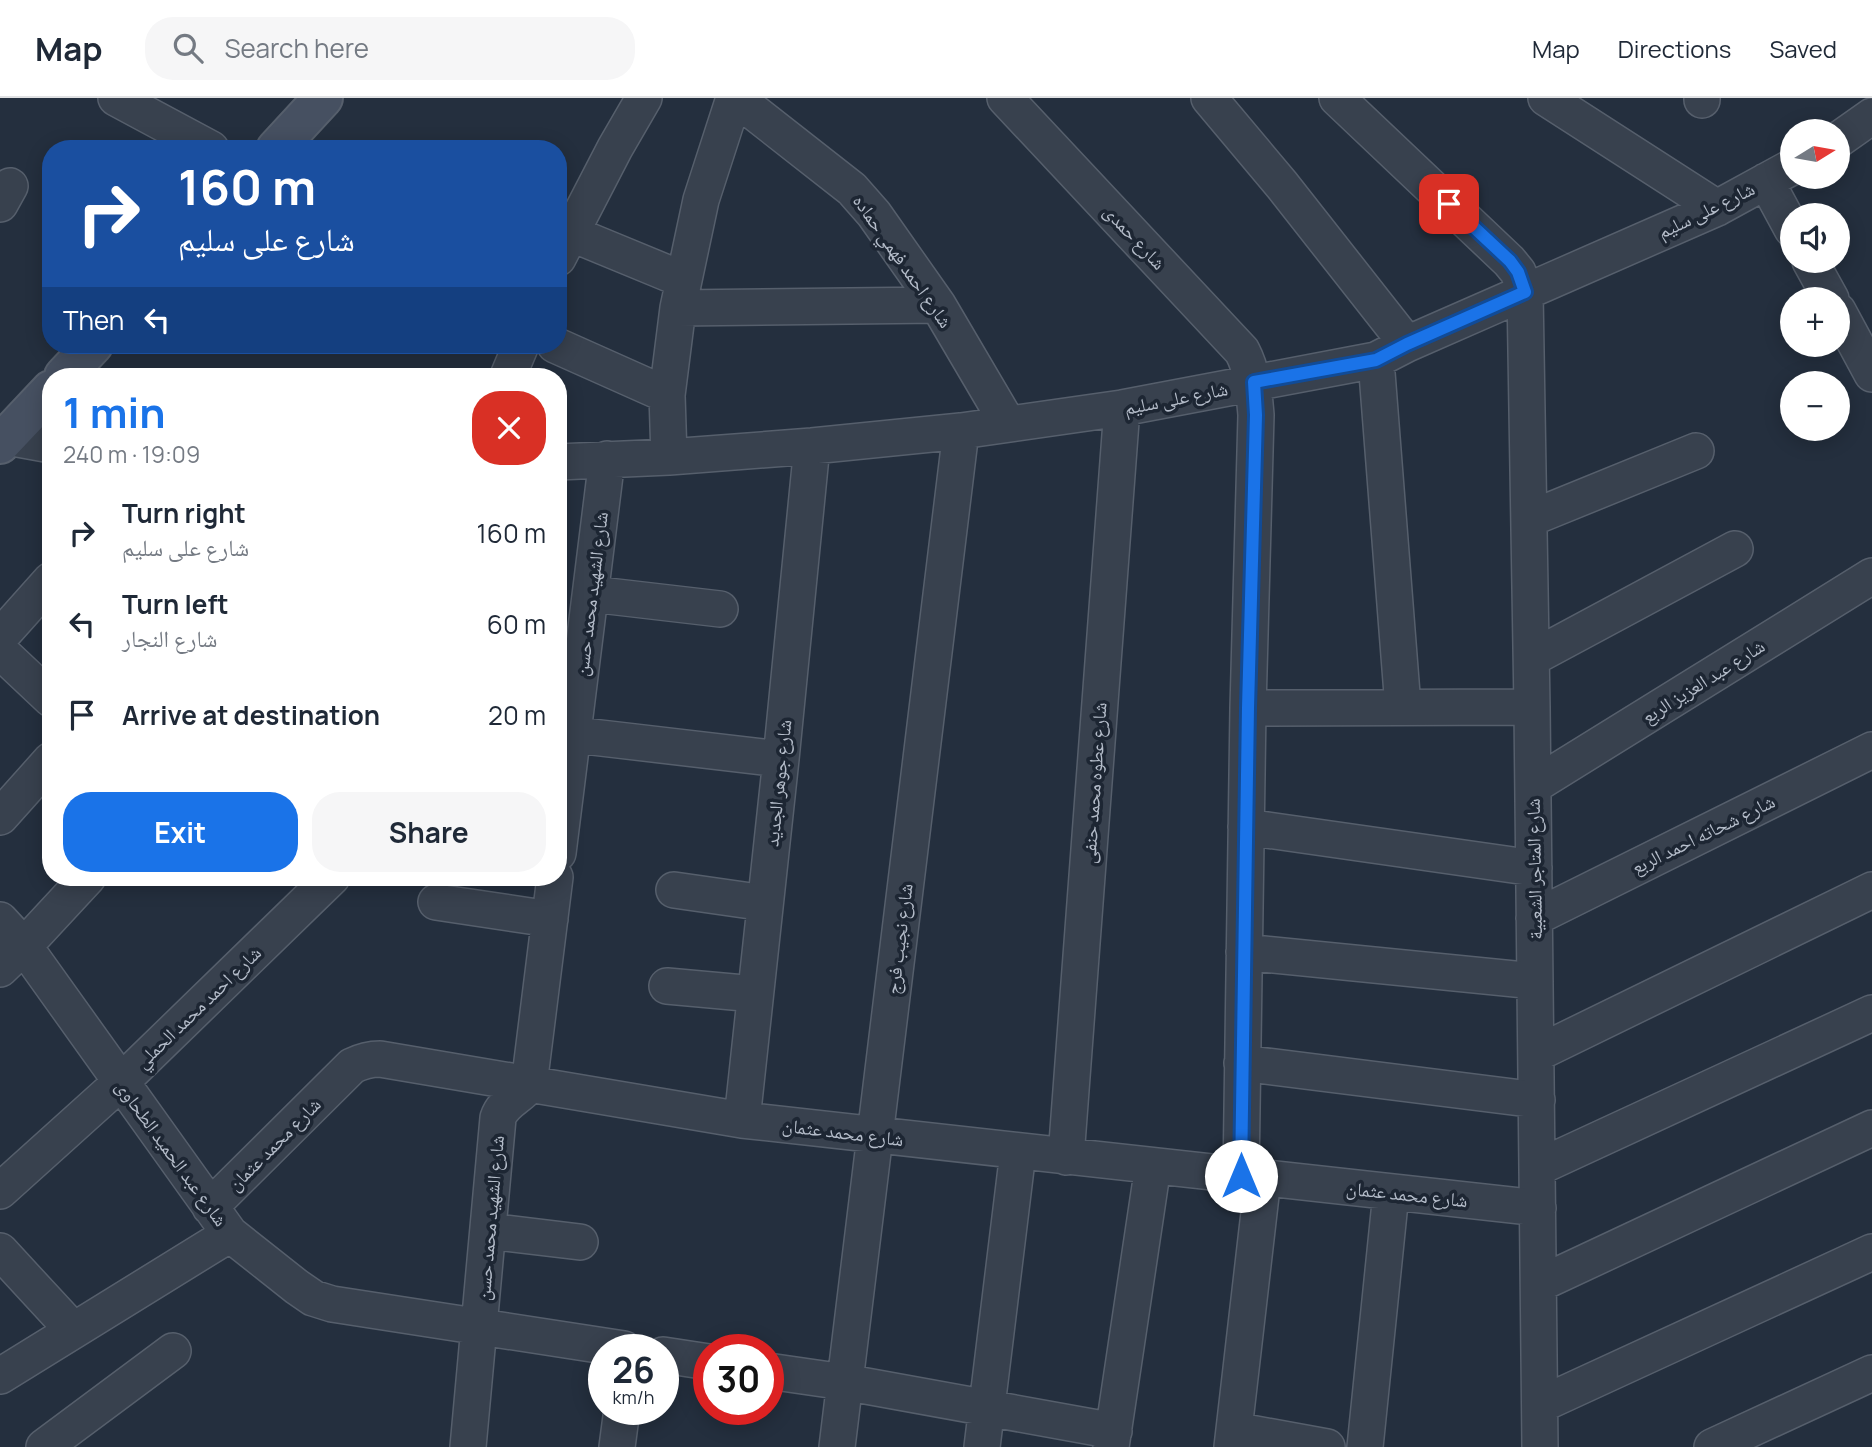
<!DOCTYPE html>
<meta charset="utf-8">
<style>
:root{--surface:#fff;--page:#f6f6f7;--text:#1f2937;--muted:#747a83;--line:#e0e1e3;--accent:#1a73e8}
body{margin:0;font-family:Manrope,"Noto Naskh Arabic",sans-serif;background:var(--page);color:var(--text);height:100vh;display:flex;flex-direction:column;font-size:26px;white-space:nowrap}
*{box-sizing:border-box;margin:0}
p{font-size:23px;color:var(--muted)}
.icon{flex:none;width:38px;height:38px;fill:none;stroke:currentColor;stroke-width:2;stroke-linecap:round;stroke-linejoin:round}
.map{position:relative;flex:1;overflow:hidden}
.side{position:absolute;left:42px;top:270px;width:525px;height:518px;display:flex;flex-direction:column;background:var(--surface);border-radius:28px;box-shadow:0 4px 18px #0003}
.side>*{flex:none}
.hud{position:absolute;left:42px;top:42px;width:525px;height:214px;border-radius:28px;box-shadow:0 4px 18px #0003;background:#1a4fa0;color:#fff;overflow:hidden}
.needle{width:46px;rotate:79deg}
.tools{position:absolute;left:1780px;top:21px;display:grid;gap:14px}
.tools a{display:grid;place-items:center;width:70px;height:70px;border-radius:50%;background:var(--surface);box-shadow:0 4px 18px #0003;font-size:35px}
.speed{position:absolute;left:588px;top:1236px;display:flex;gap:14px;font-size:35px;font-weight:700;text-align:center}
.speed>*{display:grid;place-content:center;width:91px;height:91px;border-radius:50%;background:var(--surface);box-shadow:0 4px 18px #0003;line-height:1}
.speed small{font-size:18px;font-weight:400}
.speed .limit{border:10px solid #d22;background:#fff;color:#111}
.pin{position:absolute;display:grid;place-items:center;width:60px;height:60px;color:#fff;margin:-30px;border-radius:14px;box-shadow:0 4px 10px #0006}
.me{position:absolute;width:77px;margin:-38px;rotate:0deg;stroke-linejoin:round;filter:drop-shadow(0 0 5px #0008)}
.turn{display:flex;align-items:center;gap:24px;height:147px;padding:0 21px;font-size:32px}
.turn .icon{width:91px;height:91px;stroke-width:2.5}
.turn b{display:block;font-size:49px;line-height:60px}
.then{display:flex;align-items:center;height:66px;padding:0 21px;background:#0003;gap:14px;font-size:26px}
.round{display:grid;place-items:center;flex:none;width:74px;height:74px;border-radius:28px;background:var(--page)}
.head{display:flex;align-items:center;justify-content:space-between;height:119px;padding:0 21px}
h1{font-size:42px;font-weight:700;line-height:52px;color:var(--accent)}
.primary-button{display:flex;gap:14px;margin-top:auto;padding:14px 21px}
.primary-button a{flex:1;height:80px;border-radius:28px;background:var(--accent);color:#fff;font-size:28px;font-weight:700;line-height:80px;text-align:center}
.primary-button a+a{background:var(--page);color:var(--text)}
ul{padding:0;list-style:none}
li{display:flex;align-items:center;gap:21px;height:91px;padding:0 21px}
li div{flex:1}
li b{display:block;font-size:26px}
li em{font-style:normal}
header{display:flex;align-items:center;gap:42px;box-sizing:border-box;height:98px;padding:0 35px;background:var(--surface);border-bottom:2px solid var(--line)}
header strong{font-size:33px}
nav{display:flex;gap:38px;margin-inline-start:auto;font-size:24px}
.search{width:490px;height:63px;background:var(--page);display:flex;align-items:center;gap:18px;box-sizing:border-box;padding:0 24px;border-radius:28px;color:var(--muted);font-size:26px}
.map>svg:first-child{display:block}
</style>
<header>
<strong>Map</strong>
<div class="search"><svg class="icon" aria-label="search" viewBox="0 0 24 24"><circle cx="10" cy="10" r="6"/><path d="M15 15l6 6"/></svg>Search here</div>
<nav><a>Map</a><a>Directions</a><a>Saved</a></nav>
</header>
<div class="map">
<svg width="1872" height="1349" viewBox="0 0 1872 1349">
<rect width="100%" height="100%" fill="#242f3e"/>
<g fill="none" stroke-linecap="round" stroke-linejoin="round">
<!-- street casing -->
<g stroke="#565f6c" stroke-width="38">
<path id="street" d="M116 0 211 51
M736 0 852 91 874 116 938 207 1008 326
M1005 0 1242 253C1253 274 1254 294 1256 317L1248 610 1241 1078
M1209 0 1282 87 1407 246
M1337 0 1509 163 1518 174 1525 194 1532 609 1540 1349
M1546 0 1717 110
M1702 2V0
M1838 42 1872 18
M1766 83 1792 131
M0 106 10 88
M570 135 684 182
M558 160 615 50 644 0
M1810 163 1831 201
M678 210 938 207
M1838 213 1872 276
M555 247 667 297
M1376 262 1403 609
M508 278 521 247
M7 339 51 347
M669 359 667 297 678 210 701 102 734 0
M558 364 669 359 812 348 961 333 1122 310 1376 262 1407 246 1717 110 1792 69
M1529 421 1696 353
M591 496 720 511
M0 539 51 482
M0 553 51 601
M1532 560 1735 451
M1248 610 1532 609
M558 635 781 661
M1533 688 1872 478
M0 719 51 662
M1246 729 1534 770
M558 755 607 361
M674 792 765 805
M436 804 550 821
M1534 820 1872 652
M0 822 24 848 230 1136 297 1189 313 1200 332 1206 624 1251
M1244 854 1535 883
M0 871 24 848 88 779
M667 888 755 896
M1536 956 1872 792
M1242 965 1537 1002
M742 1022 781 661 812 348
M1066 1059 1122 310
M1537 1070 1872 915
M0 1093 121 984 332 779
M210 1109 352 968C362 963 369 961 380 961L742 1022 1538 1110
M489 1133 580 1144
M0 1153 73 1232
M1539 1186 1872 1030
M663 1257 709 1264
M768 1273 844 1284 1114 1333
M0 1278 230 1136
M1540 1307 1872 1154
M1234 1332 1327 1349
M44 1349 173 1253
M468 1349 498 1020C503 1004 519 1000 529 987L555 779
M617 1349 622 1311
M837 1349 961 333
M982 1349 1018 1054
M1111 1349 1153 1068
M1232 1349 1263 1080
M1365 1349 1391 1095
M1712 1349 1872 1275"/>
</g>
<!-- secondary casing -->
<g stroke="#565f6c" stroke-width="42">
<path id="secondary" d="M276 51 323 0
M64 278 93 247
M0 346 51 292"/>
</g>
<!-- street -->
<use href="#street" stroke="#38414e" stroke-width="35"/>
<!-- secondary -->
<use href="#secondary" stroke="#465061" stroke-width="38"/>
</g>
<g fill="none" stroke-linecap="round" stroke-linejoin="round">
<!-- route casing -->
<g stroke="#114b97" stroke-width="18">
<path id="route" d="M1241 1078 1248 610 1256 317 1254 284 1376 262 1407 246 1525 194 1518 174 1510 163 1449 106"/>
</g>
<!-- route -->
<use href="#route" stroke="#1a73e8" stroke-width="12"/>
</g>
<g text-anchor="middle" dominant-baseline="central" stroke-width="7" stroke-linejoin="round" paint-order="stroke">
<!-- street labels -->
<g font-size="19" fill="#b4bcc9" stroke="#1d2633">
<text transform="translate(1706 112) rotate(-26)">شارع على سليم</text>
<text transform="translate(1135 139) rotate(47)">شارع حمدى</text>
<text transform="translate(903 163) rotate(55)">شارع احمد فهمي حماده</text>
<text transform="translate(1176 300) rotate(-11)">شارع على سليم</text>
<text transform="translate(591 496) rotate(-83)">شارع الشهيد محمد حسن</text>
<text transform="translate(1703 583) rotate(-32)">شارع عبد العزيز الربع</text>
<text transform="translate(778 685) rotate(-84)">شارع جوهر الجديد</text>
<text transform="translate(1094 685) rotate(-86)">شارع عطوه محمد حنفى</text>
<text transform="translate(1703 736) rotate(-26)">شارع شحاته احمد الربع</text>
<text transform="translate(1534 771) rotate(-91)">شارع المتاجر الشعبية</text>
<text transform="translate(899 841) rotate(-83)">شارع نجيب فرج</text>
<text transform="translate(198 909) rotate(-44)">شارع احمد محمد الحملي</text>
<text transform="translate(843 1034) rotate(7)">شارع محمد عثمان</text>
<text transform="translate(274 1046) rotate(-45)">شارع محمد عثمان</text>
<text transform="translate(172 1055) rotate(54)">شارع عبد الحميد الطحاوى</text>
<text transform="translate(1407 1096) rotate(6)">شارع محمد عثمان</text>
<text transform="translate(490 1120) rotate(-85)">شارع الشهيد محمد حسن</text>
</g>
</g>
</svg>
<div class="tools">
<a><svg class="needle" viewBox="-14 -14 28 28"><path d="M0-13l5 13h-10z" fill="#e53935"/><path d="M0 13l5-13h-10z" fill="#747a83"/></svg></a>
<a><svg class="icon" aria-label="sound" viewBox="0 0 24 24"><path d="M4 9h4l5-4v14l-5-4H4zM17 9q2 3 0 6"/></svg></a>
<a>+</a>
<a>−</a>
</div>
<div class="speed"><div>26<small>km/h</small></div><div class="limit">30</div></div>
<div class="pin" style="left:1449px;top:106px;background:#d93025"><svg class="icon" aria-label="arrive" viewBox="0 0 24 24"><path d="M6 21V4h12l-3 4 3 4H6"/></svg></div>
<svg class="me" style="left:1241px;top:1078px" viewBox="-20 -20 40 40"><circle r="19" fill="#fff"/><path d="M0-13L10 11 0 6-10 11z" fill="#1a73e8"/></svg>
<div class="hud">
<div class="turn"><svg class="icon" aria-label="right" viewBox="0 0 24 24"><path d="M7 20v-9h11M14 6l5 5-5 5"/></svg><div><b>160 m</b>شارع على سليم</div></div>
<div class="then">Then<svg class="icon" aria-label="left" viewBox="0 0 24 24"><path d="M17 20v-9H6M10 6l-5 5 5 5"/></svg></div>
</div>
<section class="side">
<div class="head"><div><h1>1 min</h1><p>240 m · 19:09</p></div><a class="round" style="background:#d93025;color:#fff"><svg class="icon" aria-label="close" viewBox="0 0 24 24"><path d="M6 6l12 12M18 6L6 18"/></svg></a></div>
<ul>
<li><svg class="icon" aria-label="right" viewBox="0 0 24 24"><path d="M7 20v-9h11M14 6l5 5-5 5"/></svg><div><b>Turn right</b><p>شارع على سليم</p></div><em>160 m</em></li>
<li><svg class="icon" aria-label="left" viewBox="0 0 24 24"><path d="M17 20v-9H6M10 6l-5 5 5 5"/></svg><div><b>Turn left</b><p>شارع النجار</p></div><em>60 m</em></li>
<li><svg class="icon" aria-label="arrive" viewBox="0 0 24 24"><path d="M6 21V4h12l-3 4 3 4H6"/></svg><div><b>Arrive at destination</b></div><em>20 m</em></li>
</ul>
<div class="primary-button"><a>Exit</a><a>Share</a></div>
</section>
</div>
